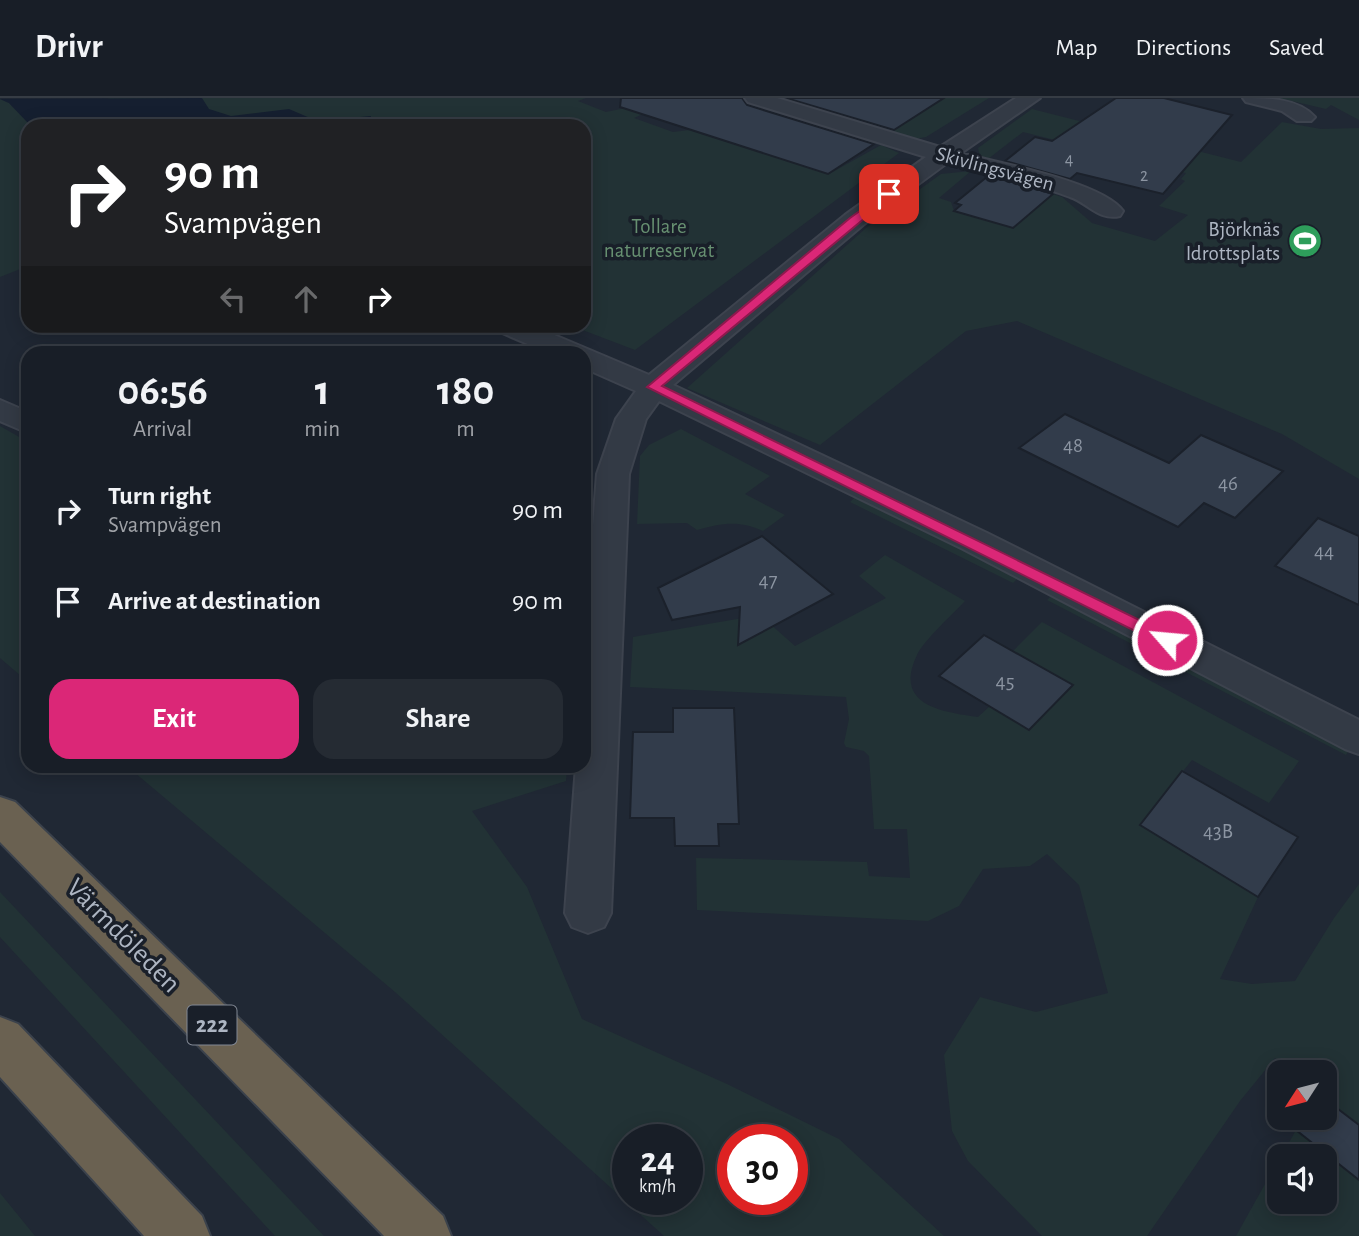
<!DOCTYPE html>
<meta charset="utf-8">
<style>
:root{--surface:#181e27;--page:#252b33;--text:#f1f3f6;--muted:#9fa2a7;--line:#363c44;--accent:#db2777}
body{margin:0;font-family:"Alegreya Sans",sans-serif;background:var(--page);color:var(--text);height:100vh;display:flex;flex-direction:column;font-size:26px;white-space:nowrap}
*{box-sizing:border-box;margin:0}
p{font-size:23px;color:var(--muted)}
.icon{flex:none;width:38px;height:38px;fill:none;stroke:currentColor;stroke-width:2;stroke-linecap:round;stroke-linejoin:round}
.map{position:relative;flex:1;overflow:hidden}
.panel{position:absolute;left:21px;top:248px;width:570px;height:427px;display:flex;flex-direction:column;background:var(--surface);border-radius:21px;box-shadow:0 4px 18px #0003,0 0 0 2px var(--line)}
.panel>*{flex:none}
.top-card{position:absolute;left:21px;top:21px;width:570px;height:214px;border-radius:21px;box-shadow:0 4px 18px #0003,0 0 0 2px var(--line);background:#202124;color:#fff;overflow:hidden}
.needle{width:46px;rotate:234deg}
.fabs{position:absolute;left:1267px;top:962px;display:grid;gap:14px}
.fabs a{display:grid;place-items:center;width:70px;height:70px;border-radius:14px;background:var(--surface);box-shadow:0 4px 18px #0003,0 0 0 2px var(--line);font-size:35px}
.speed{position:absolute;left:612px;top:1026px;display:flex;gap:14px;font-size:35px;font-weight:700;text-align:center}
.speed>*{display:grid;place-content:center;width:91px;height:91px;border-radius:50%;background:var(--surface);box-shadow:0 4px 18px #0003,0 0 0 2px var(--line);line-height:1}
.speed small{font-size:18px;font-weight:400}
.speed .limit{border:10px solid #d22;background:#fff;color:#111}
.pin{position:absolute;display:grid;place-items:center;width:60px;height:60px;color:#fff;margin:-30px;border-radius:14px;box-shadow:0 4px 10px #0006}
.me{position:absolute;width:77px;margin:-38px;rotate:297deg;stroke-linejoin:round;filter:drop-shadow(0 0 5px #0008)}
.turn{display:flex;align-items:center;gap:24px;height:147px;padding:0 28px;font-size:32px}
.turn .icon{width:91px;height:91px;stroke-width:2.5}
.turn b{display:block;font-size:49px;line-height:60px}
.lanes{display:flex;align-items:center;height:66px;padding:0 28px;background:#0003;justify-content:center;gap:35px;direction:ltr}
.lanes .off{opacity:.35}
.eta{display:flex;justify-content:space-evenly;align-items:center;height:119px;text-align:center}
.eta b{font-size:42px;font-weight:700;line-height:49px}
.button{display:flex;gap:14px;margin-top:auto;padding:14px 28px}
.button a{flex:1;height:80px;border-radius:21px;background:var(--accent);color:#fff;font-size:28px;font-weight:700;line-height:80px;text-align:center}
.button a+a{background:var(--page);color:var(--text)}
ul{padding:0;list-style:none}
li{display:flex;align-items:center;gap:21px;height:91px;padding:0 28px}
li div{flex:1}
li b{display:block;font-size:26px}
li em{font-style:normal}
header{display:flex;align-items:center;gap:42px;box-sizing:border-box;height:98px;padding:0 35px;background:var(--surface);border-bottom:2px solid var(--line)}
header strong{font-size:33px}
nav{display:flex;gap:38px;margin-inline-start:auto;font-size:24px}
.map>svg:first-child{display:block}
</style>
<header>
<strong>Drivr</strong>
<nav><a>Map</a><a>Directions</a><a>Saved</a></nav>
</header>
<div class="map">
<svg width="1359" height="1138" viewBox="0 0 1359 1138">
<rect width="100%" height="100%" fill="#202834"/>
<!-- green -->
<path fill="#223235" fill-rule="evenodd" d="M107 0H586L578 3 606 14 626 10 643 16 634 20 673 34 689 32 737 47 745 43 829 76 881 47 899 55 635 252 572 228H584V28H174Z
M901 0H989L926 39 915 41 891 34 934 6Z
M1279 0H1359V22L1331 7 1326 11Z
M0 1 9 5 31 28H28V168L0 179Z
M1032 11 1241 64 1282 24 1321 31 1359 30V381L1282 336 1017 223 966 233 820 347 687 290 866 130 941 76 971 73 939 100 951 104 954 113 996 79 1062 99 1092 125 1155 143 1188 117 1159 108 1185 83 1181 81 1186 75 1023 34 988 61 980 59 978 50Z
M0 328 28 344V584L0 560Z
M681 331 770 378 745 396 785 417 763 433C740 422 721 425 697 432L687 425 637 426 640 358 649 347Z
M855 399 1018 480 1013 485 850 404Z
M885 457 965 503C953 516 923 543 917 557 893 607 941 614 978 619L990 608 1012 554 1042 524 1299 663 1269 705 1192 662 1140 727 1258 799 1220 881 1252 886 1295 883 1334 820 1359 786V1027L1325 1001V975H1293L1275 960 1240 1003 1147 1138H1042L968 1063 952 1033 944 957 980 899 1036 914 1108 895 1079 787 1047 756 1030 768 983 771 959 808 928 823 697 812 696 760 867 764 869 778 910 780 907 731H874L869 658 864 653 846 649 844 645 849 621 846 599 630 589 633 539 760 517 795 548 886 500 859 478Z
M1052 497 1350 651 1346 657 1047 502Z
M128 669H567L566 683 472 713 527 789 582 921 727 986 839 1041 944 1138H664L395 894ZM628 1041H688V1101H628ZM733 1041H793V1101H733Z
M0 794 324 1138H275L0 839Z
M1296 1032 1359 1082V1138H1236L1279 1061V1104H1325V1059H1281Z
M0 1095 35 1138H0Z"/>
<!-- water -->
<path fill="#151f30" d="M202 0 209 11 231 18 289 11 317 23 371 18 369 28H31L9 5 0 1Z"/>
<!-- building -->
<path fill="#323c4b" stroke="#1b212b" stroke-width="2" d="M621 0H742L747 7 874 46 828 76 620 9Z
M786 0H944L894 32Z
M1116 0H1164L1232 17 1163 96 1077 75 1070 81 1005 63 1035 39 1052 43Z
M988 78 1024 87 1053 96 1013 130 954 113 961 107 955 105Z
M1065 316 1169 365 1201 337 1283 373 1235 420 1204 405 1178 429 1019 350Z
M1318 420 1359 438V507L1275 468Z
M762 438 833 496 738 547 740 509 672 522 658 490Z
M984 537 1073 587 1029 632 939 578Z
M673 610H734L739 726H718L719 748H675L674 720H630L633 634H673Z
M1182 673 1298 739 1258 799 1140 727Z
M1325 1001 1359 1027V1082L1296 1032 1305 1020H1325Z"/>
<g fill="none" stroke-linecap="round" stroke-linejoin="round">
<!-- minor casing -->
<g stroke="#3d434e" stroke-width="4">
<path id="minor" d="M745 0H777L940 49 1016 0H1040L961 55C998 65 1103 84 1123 113L1120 118C1099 123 1088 105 1070 99 1031 84 987 76 947 65L863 127 673 287 987 435 1359 622V656L1345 651 963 451 659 303 646 321 629 376 611 815 604 829 588 835 572 829 565 815 576 668H584V545L597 376 616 321 636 293 584 270V256H551L500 234 496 228H533L649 277 845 117 926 59 748 4Z
M1243 0C1267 0 1298 0 1315 19L1311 23H1297L1282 13 1246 4Z
M0 302 28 314V335L0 323Z"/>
</g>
<!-- motorway casing -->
<g stroke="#3b424c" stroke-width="4">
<path id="motorway" d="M0 699 15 704 443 1118 451 1138H384L0 744Z
M0 919 18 926 202 1118 210 1138H144L0 979Z"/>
</g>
<!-- minor -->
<use href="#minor" fill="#333a45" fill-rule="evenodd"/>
<!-- motorway -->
<use href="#motorway" fill="#6a6151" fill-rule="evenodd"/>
</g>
<!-- route -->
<path fill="#db2777" stroke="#8e194d" stroke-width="2" d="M886 94 894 96 662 288 1172 538 1175 542 1172 546H1161L647 289 850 120Z"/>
<!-- icons -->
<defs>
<g id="stadium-disc" transform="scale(1.75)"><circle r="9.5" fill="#2e9e5b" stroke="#191f29"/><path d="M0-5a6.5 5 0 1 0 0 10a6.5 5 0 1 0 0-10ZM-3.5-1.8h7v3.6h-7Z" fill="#fff"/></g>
</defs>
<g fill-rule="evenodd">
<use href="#stadium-disc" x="1305" y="143"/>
</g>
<g text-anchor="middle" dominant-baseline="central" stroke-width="7" stroke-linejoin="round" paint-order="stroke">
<!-- far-number labels -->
<g font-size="18" fill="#8c95a2">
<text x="1069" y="62">4</text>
<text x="1144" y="78">2</text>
</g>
<!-- far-street labels -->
<g font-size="21" fill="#adb5c2" stroke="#191f29">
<text transform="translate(995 71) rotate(15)">Skivlingsvägen</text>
</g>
<!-- far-park labels -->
<g font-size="21" fill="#679071" stroke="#191f29">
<text x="659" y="128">Tollare<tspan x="659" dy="24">naturreservat</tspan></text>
</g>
<!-- far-poi labels -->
<g font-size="21" fill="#adb5c2" stroke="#191f29" text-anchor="end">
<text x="1280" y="131">Björknäs<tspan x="1280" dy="24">Idrottsplats</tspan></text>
</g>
<!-- number labels -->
<g font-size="21" fill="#8c95a2">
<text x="1073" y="347">48</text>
<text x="1228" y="385">46</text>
<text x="1324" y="453">44</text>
<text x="768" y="482">47</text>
<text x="1005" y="583">45</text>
<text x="1218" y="733">43B</text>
</g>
<!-- shield labels -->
<rect fill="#191f29" stroke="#818894" stroke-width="2" x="187.5" y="907.5" width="49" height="39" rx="5"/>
<g font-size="23" font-weight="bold" fill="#adb5c2">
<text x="212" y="927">222</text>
</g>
<!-- near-street labels -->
<g font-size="28" fill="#adb5c2" stroke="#191f29">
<text transform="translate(123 838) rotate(45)">Värmdöleden</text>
</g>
</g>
</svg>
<div class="fabs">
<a><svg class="needle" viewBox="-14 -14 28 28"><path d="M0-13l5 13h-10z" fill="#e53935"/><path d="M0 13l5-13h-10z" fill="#9fa2a7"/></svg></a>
<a><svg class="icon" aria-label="sound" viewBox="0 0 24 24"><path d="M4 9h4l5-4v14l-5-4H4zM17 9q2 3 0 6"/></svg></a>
</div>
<div class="speed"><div>24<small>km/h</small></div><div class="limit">30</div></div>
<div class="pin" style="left:889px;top:96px;background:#d93025"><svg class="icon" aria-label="arrive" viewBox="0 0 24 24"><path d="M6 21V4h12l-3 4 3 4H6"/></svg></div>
<svg class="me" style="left:1167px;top:542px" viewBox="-20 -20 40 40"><circle r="17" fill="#db2777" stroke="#fff" stroke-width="3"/><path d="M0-11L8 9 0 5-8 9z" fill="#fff"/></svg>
<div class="top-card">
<div class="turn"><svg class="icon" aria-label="right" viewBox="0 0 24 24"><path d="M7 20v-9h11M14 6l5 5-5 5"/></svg><div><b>90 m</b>Svampvägen</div></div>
<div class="lanes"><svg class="icon off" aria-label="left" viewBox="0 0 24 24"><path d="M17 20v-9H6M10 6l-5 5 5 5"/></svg><svg class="icon off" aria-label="ahead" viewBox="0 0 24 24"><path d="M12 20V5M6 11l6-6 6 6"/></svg><svg class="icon" aria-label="right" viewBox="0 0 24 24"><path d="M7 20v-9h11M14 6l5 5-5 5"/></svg></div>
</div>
<section class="panel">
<div class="eta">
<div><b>06:56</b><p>Arrival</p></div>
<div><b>1</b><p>min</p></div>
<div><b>180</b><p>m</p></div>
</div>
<ul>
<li><svg class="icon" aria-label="right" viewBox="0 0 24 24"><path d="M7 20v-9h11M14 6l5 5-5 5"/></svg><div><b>Turn right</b><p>Svampvägen</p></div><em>90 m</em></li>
<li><svg class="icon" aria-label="arrive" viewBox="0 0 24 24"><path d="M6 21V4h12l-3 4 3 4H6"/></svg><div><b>Arrive at destination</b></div><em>90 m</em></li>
</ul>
<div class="button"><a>Exit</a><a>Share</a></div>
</section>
</div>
